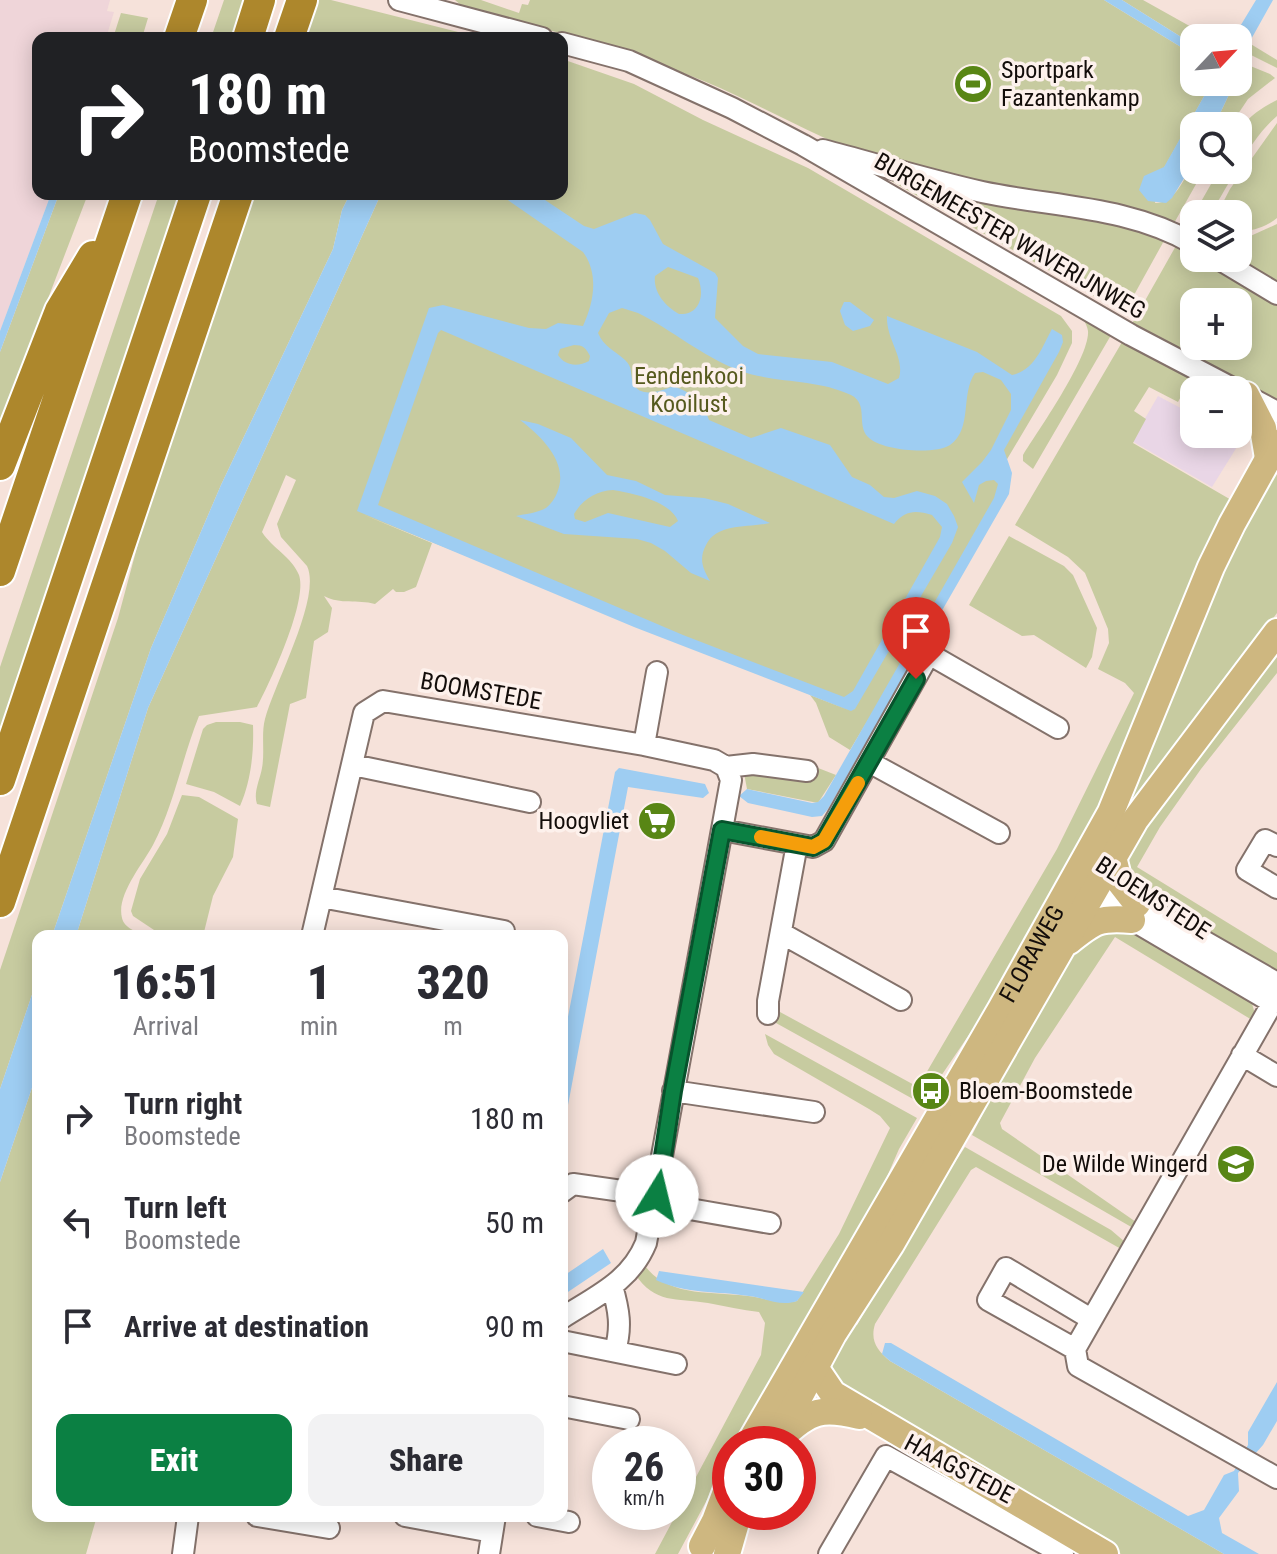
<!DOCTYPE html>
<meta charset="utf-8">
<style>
:root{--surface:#fff;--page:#f2f2f3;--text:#2b2b33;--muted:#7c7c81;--accent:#0b8043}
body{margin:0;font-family:"Roboto Condensed",sans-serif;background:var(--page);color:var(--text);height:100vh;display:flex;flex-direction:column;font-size:30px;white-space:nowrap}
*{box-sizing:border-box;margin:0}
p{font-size:26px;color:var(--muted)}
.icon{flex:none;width:44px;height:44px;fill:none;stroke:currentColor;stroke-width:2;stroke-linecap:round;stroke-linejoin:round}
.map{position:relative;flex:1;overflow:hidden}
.panel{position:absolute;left:32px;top:930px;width:536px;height:592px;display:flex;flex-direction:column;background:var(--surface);border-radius:16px;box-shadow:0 4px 20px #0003}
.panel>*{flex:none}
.guide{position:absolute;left:32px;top:32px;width:536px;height:168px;border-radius:16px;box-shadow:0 4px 20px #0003;background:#202124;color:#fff;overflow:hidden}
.needle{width:52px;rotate:64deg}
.controls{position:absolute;left:1180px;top:24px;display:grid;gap:16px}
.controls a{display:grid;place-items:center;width:72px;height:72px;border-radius:16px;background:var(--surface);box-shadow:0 4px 20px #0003;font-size:40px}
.speed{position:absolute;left:592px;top:1426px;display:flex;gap:16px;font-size:40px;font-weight:700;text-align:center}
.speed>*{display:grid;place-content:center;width:104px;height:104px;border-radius:50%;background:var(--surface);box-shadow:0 4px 20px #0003;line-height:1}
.speed small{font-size:20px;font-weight:400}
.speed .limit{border:12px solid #d22;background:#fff;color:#111}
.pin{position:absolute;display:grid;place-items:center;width:68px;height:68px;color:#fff;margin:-82px -34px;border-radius:50% 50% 50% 0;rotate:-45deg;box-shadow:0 0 8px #0007}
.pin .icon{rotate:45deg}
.me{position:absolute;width:88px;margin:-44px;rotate:9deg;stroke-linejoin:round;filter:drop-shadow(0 0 6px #0008)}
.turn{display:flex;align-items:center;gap:28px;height:168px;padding:0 24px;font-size:36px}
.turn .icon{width:104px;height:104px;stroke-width:2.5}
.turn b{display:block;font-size:56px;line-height:68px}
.eta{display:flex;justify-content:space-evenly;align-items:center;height:136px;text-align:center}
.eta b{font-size:48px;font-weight:800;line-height:56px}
.primary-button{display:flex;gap:16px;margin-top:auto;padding:16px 24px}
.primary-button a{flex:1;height:92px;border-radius:16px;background:var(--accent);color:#fff;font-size:32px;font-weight:800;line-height:92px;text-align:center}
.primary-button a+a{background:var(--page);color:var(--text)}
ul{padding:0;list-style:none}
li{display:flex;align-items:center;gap:24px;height:104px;padding:0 24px}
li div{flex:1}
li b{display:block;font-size:30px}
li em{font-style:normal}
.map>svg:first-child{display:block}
</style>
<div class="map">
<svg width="1277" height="1554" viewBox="0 0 1277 1554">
<rect width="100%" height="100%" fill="#f6e2da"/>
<!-- commercial -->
<path fill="#efd5d9" d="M0 0H110L107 11 114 12 106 38H38V194H51L0 331Z"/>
<!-- industrial -->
<path fill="#e9d6e6" d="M1158 396 1194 415V434H1227L1240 442 1212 487 1132 441Z"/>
<!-- green -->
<path fill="#c7cba0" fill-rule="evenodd" d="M224 0H246L234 38H211Z
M317 0H331L482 38H304Z
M455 0H481L519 13 522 4 528 5 530 0H1104L1194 55V82H1212L1164 168 1155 203C1176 203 1184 178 1194 162V170H1204L1173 225C1132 213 1092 200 1050 193 994 183 938 177 883 161 821 141 766 107 706 82 627 49 545 29 463 7Z
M1122 0H1143L1211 38H1194V45Z
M121 13 148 18 142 38H113Z
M1249 43 1277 60V68L1247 53Z
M562 59 634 84 703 120 808 168 1061 316 1072 331V343L1057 375 1006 461 1004 452 1006 490 850 750 829 737 816 703 810 695 851 711 362 514 432 543 416 587 404 592H396L393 589 375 604C357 599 341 605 324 596L332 608 328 632 314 641 306 698 290 704 270 807 257 804C253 792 260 780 262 768 265 752 261 734 265 719 274 684 322 597 307 566L281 537 277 524 296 480 286 475 262 532C272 548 292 557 299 575 308 601 270 683 257 707L199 716C182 758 174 805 153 845 143 864 116 895 122 918 124 928 137 932 146 936H76L148 708 381 194H562Z
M1243 63 1270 74 1275 78 1248 99 1230 126H1214L1235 82H1238V73Z
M1277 100V116C1248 141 1231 183 1210 214H1194L1219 170H1238C1238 160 1236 146 1238 136 1243 119 1263 107 1277 100Z
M1277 123V218C1268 226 1250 233 1238 230V214H1217L1230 189Z
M870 169 1131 227 1165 239 1124 313Z
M59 194H88L0 424V352Z
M159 194H181L0 731V667Z
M254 194H350L342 210 333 249 221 485 151 648 52 936H38V977L0 1089V970L118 618 139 540Z
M1277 224V282L1236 258 1238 236 1246 238Z
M1177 244 1194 251V258H1206L1277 303V402L1129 329ZM1194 302H1238V346H1194Z
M1076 309 1114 330 1033 469 1023 461V455C1038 431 1090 357 1088 331 1087 323 1080 315 1076 309Z
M1125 337 1156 353 1191 378 1178 402 1149 387 1134 411 1146 419 1133 443 1233 501 1129 749 1045 911 979 1020 922 1104 776 1023 780 1012 918 1087 1057 849 1134 693 1125 683 1098 669 1109 643 1108 629 1085 573 1068 557 1015 525Z
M1277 459V613L1113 835 1192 628Z
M1009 536 1064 566 1073 575 1097 628 1092 657 1086 668 1034 635 1022 636 969 605Z
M1277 644V673L1201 769 1160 827 1137 867 1277 953V971L1133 892 1125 852Z
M216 722H240L253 725C254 752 251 781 240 806L214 792 186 784 203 729 207 725Z
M813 766 836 775 818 803 747 789 744 773Z
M182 795 199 797 238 819 233 857 213 896 203 936H163L133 916 131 911 140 879 167 834Z
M1117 923 1251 1000 1255 1014 1252 1020 1115 937 1035 1058 1000 1123 1002 1129 1136 1222 1133 1228 972 1135 1005 1071 1075 946Z
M765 1034 917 1118 899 1149 879 1195 737 1444H730V1457L678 1554H655L761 1355 765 1323 759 1312C742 1310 725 1306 708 1303 676 1298 655 1304 635 1274L643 1263C666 1298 711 1291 748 1296 766 1298 779 1305 797 1301L839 1234 890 1128 880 1116 869 1109 774 1054 768 1045Z
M38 1070V1516H97L86 1554H0V1182Z
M965 1147 1111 1230 1125 1242 1121 1249 976 1167 971 1170 875 1324C870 1341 877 1350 890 1361L1224 1554H1121L838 1390 821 1366 848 1321 857 1325 921 1214Z"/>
<!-- water -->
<path fill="#9ecdf2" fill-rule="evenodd" d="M1104 0H1122L1194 45V55Z
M1256 0H1273L1249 43 1238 73V38H1233Z
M1212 82H1235L1214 126H1194V162L1172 198 1166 203 1148 201 1139 190 1144 176 1164 167Z
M51 194H59L0 352V331Z
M350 194H381L148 708 76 936H52L151 648 221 485 333 249 342 210Z
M499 194H536L584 226 594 229 635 213 645 215 650 220 663 244 715 273 718 278 715 318 743 346 758 354 832 362 888 384 899 378C905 357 886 340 887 316L977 352 1012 375C1035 370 1042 347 1052 329L1062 335 1063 342 1059 352 1004 450 1012 473 1009 494 828 809 822 816 812 817 748 803 739 796 747 789 812 803 818 802 824 796 994 498 998 484 994 480 986 481 979 485 974 503 962 482 982 462 991 450 1011 410V394L1001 380 983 372 975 373C960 395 973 428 950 445 935 455 881 451 868 437 856 425 869 404 851 395 815 378 774 384 738 370 702 356 672 330 638 313L622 308 609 313 598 333C604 347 614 350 625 360 633 367 630 374 633 383 640 399 662 391 673 386 691 392 703 402 709 420L751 438 781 428 830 445 852 477 870 485 884 497 894 498 917 491 935 496 947 504 954 516 958 527 952 543 855 709 851 711 634 627 357 511 429 308 443 305 529 328 546 329 558 323 583 326C594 302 599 274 583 252ZM668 267 698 278C705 295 700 315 679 314 665 306 653 292 655 276ZM441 330 894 524C905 510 916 510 932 515L942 527 940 537 853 691 844 697 683 635 378 505 438 333ZM574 345C583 345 586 348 590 356L589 361C578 367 565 366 558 355L560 349Z
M844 302H850L874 320 870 326 853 331 845 325 840 311Z
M520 420 538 424 571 438 607 475 636 481 665 495 704 498 728 504 770 523C748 528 717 523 706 545 699 558 702 568 710 581L691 573 665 551 651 543 637 539 564 534 516 516C525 514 537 513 546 508 551 504 555 498 557 493 570 463 541 436 520 420ZM613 490C632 493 670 501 678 521L670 527 608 513 585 522 575 519 574 514C583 499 596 491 613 490Z
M619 768 705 784 709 793 703 798 628 787 562 1137V1048L615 772Z
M38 977V1070L0 1182V1089Z
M603 1249 611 1263 562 1296V1277Z
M659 1271 804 1292 797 1301C781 1307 765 1298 749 1296 717 1291 686 1294 656 1280Z
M885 1343H891L1188 1516 1204 1510 1224 1475 1234 1471 1248 1445V1432L1277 1382V1421L1263 1445 1238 1473 1239 1491 1219 1518 1222 1533 1259 1554H1224L890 1361 882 1354Z"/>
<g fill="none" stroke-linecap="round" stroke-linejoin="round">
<!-- minor casing -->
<g stroke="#84726b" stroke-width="24">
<path id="minor" d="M399 0 542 38
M562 43 629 61 732 108 803 145 1131 335 1236 390
M823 150C876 164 929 180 982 192 1053 207 1129 206 1194 244
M1217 258 1277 294
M1245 395 1277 412
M644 745 657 672
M869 762 999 833
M353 765 530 802
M726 767 753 764 807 771
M722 830 813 847 824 841 929 654 1058 728
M1277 846 1265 840 1247 870 1277 888
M1083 885 1132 920 1273 1003
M321 897 504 931
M1123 898 1160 916 1277 983
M781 933 901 1000
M312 936 364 713 383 701 644 745 714 760 726 767 731 780 723 824 646 1243C630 1282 596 1296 562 1318
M1277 995 1075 1349 1078 1366 1277 1478
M768 1014V1001L797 844
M1242 1055 1277 1076
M673 1091 814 1112
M562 1192 573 1184 657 1196
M655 1203 770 1223
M612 1286C619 1310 622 1327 615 1351
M562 1341 676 1364
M1075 1349 988 1300 1006 1268 1091 1319
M562 1406 629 1419
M257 1516 329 1528
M405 1516 492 1532
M537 1516 569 1522
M183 1554 188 1516
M489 1554 495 1516
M829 1554 886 1456 1063 1554"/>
</g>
<!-- major casing -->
<g stroke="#fff" stroke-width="30">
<g id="major">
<path d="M1246 395 1263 428 1268 458"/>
<path d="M1113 857 1119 881 1137 904"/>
<path d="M1069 941C1094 921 1099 917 1132 920"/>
<path d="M812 1358 816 1369 833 1394 1105 1554"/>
<path d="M783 1436C810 1410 823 1407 859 1416"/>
<path id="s1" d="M749 1444 1001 1009 1111 812 1211 567 1232 524 1277 443"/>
<path d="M774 1444 833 1334 891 1244 1135 820 1277 632"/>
<path d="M702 1546 715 1521 730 1481"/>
<path d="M727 1554 739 1512"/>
</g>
</g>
<!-- highway casing -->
<g stroke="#fff" stroke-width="34">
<path id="highway" d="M179 38 192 0
M248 38 260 0
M289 38 302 0
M0 465 60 311 93 256
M0 571 127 194
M0 780 196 194
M0 902 238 194"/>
</g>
<!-- minor -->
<use href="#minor" stroke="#fff" stroke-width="20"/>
<!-- major -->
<use href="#major" stroke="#ceb780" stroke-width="26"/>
<!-- highway -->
<use href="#highway" stroke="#ad872c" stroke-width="30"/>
</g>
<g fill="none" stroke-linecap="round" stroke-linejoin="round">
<!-- route casing -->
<g stroke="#07532c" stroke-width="20">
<path id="route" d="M657 1196 673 1091 722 830 813 847 824 841 916 679"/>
</g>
<!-- route -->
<use href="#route" stroke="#0b8043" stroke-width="14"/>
<!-- slow -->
<path stroke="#f59e0b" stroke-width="14" d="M761 837 813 847 824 841 858 783"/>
</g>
<!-- icons -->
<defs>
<g id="stadium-disc" transform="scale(2)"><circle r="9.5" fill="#588615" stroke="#fdf1ec"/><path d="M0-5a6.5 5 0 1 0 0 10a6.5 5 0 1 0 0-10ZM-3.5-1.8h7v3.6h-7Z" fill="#fff"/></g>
<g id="supermarket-disc" transform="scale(2)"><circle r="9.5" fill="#588615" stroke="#fdf1ec"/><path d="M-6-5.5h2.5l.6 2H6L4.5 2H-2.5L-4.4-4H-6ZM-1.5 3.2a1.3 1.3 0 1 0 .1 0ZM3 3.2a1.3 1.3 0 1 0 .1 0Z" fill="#fff"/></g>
<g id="bus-disc" transform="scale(2)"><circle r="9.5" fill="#588615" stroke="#fdf1ec"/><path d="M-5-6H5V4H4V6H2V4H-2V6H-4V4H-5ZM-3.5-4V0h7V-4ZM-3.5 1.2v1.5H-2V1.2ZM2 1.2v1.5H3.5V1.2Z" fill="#fff"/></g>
<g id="school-disc" transform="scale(2)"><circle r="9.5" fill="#588615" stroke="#fdf1ec"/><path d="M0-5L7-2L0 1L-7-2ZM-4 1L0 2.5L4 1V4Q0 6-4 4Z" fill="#fff"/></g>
</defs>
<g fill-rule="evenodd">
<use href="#stadium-disc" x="973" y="84"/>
<use href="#supermarket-disc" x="657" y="821"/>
<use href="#bus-disc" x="931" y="1091"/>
<use href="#school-disc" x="1236" y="1164"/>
</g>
<g text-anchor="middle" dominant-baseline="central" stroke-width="7" stroke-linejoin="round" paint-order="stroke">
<!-- poi labels -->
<g font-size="24" fill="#130d0a" stroke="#fdf1ec" text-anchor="start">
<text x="1001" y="70">Sportpark<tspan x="1001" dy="28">Fazantenkamp</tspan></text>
<text x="629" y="821" text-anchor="end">Hoogvliet</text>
<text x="959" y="1091">Bloem-Boomstede</text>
<text x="1208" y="1164" text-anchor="end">De Wilde Wingerd</text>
</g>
<!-- street labels -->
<g font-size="24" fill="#130d0a" stroke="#fdf1ec">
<text transform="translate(1010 236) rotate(30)">BURGEMEESTER WAVERIJNWEG</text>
<text transform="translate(481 691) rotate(10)">BOOMSTEDE</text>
<text transform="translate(1153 898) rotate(33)">BLOEMSTEDE</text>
<text stroke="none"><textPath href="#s1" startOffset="566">FLORAWEG</textPath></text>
<text transform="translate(959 1469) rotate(28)">HAAGSTEDE</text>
</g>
<!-- park labels -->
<g font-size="24" fill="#565a1e" stroke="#fdf1ec">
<text x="689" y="376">Eendenkooi<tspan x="689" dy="28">Kooilust</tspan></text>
</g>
</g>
</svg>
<div class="controls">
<a><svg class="needle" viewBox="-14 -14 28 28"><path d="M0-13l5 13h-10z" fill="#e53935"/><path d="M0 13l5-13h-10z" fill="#7c7c81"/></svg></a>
<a><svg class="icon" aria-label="search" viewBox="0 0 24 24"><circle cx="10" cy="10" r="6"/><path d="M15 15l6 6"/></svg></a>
<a><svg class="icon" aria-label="layers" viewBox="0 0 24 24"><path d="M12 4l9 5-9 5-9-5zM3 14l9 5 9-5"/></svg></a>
<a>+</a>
<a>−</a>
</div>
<div class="speed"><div>26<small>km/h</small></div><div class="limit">30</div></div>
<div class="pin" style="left:916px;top:679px;background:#d93025"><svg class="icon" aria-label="arrive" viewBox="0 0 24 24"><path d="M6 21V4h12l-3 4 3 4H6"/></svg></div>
<svg class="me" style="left:657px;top:1196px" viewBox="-20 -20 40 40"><circle r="19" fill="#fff"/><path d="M0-13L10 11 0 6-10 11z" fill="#0b8043"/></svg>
<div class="guide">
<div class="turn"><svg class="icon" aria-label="right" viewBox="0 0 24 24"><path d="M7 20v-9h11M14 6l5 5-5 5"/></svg><div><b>180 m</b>Boomstede</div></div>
</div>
<section class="panel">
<div class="eta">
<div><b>16:51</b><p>Arrival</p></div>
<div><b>1</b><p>min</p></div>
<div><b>320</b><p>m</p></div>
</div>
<ul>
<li><svg class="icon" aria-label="right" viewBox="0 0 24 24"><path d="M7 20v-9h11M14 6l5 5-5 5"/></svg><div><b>Turn right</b><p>Boomstede</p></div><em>180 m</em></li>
<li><svg class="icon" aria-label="left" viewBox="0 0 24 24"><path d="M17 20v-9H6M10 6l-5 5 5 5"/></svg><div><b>Turn left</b><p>Boomstede</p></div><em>50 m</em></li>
<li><svg class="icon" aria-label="arrive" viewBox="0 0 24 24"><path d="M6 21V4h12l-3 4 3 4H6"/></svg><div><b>Arrive at destination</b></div><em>90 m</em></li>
</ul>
<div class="primary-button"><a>Exit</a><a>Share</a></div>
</section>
</div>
